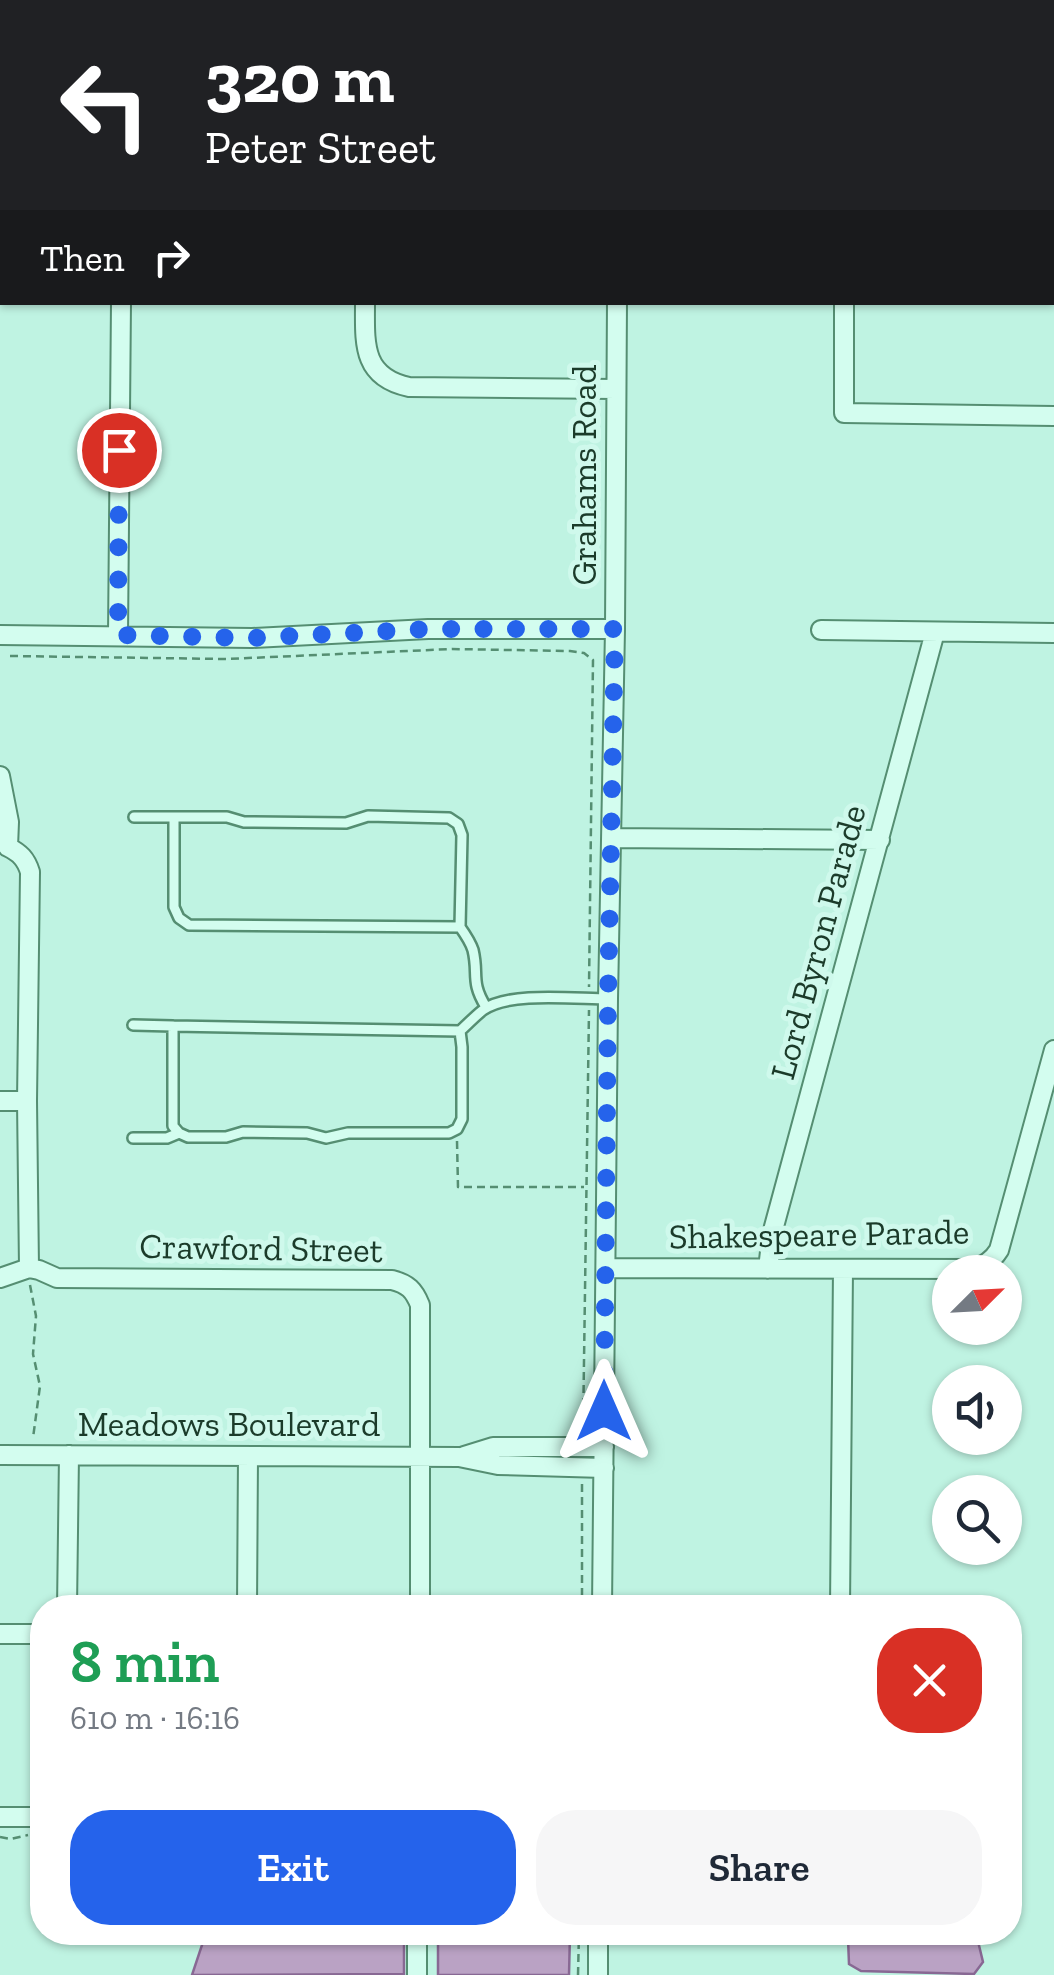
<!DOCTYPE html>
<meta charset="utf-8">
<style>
:root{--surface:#fff;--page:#f6f6f7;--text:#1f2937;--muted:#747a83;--accent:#2563eb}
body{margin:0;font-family:"Zilla Slab",serif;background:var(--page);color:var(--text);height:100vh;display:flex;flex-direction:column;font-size:38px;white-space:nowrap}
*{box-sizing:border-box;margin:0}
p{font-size:32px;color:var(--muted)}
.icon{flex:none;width:55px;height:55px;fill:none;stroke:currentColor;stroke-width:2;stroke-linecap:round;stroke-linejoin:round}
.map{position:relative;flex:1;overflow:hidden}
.panel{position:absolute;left:30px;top:1595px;width:992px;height:350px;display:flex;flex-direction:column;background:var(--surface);border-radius:40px;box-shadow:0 2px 8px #0004}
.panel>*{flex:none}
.top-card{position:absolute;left:0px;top:0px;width:1055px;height:305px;box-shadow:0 2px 8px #0004;background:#202124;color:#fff;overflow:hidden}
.needle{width:65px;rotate:66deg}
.fabs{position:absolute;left:932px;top:1255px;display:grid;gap:20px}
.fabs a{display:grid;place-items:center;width:90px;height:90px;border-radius:50%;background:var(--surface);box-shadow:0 2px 8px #0004;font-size:50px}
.pin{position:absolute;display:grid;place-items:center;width:85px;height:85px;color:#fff;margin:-42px;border:5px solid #fff;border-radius:50%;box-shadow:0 2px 10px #0007}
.me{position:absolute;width:110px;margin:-55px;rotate:0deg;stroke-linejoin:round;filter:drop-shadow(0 0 8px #0008)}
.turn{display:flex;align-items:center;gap:35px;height:210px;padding:0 40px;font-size:45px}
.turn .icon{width:130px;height:130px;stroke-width:2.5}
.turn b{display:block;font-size:70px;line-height:85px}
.then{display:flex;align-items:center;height:95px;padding:0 40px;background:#0003;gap:20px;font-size:38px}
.round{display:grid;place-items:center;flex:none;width:105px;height:105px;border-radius:40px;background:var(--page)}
.headline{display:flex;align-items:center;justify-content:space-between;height:170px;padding:0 40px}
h1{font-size:60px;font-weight:600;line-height:75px;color:#1e9e55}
.action{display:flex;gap:20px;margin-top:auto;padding:20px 40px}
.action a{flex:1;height:115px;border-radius:40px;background:var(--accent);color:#fff;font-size:40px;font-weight:600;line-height:115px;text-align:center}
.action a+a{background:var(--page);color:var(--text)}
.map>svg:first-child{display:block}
</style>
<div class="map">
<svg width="1054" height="1975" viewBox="0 0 1054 1975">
<rect width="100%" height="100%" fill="#bff3e2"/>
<!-- water -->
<path fill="#baa2c4" stroke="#886893" stroke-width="2.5" d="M206 1933H404V1974L192 1975Z
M438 1933H570L569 1975H438Z
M858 1933H976L983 1962 974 1974 861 1971 849 1964 848 1938Z"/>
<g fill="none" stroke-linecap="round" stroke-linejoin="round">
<!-- lane casing -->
<g stroke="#558e72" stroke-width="14">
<path id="lane" d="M134 817H227L244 822 346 823 368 816 449 818 458 824 462 835 460 927
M174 817V907L179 918 189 925 460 927C465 934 470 941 473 950 479 975 470 981 486 1007
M133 1025 173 1026
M460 1031 173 1026V1126L179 1133 188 1137H226L243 1132 307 1133 326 1138 348 1133H449L457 1129 462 1119V1047L460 1031C468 1024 475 1016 483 1010 509 991 576 999 608 999
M133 1138H167L179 1133"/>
</g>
<!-- street casing -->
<g stroke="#558e72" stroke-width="22">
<path id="street" d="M124 2V0
M368 2V0
M620 2V0
M848 2V0
M0 133H2
M1052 197H1054
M365 302C365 342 361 377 409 387L616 389
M844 302V413L1054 416
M821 630 1054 633
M0 635 252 638 428 629H615
M118 635 121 302
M0 776 9 822 8 847C20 853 26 859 30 872L27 1101 29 1268
M612 838 880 840
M0 1101H27
M606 1268 973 1269C985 1265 992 1261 999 1250L1054 1050
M768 1269 772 1234 935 632
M0 1278 29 1268 39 1270 57 1278 392 1280C408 1284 414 1290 420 1305V1608
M0 1455 459 1457 498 1465 604 1468
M464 1456 493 1447H604
M67 1608 69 1455
M247 1608 248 1456
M602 1608 608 999 615 629 617 302
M840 1608 843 1269
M0 1634H42
M0 1817H42
M417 1975V1932
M598 1975V1932"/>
</g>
<!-- path -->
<path stroke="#558e72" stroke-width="2.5" stroke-dasharray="8 5" stroke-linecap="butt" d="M10 656 226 659 452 649 570 651 584 653 593 660 589 987
M457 1141 458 1187H584
M30 1285 36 1316 33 1354 40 1386 33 1438
M583 1432 589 1010
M582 1484V1608
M0 1837 11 1839 28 1835
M578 1975 579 1932"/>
<!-- lane -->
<use href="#lane" stroke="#d3fdef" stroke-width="9"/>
<!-- street -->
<use href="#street" stroke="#d3fdef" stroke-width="18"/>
</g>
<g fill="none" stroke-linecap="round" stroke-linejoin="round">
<!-- route -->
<path stroke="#2563eb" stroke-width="18" stroke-dasharray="0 32.4" d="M119 450 118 635 252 638 428 629H615L608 1000 604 1411"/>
</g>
<g text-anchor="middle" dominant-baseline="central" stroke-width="10" stroke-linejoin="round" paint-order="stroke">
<!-- street labels -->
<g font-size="35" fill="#1b3b2a" stroke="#cff9ec">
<text transform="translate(584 475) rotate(-90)">Grahams Road</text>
<text transform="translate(818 942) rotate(-75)">Lord Byron Parade</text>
<text transform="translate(819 1234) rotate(-1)">Shakespeare Parade</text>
<text transform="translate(261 1248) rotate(1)">Crawford Street</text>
<text x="229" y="1424">Meadows Boulevard</text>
</g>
</g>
</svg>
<div class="fabs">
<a><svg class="needle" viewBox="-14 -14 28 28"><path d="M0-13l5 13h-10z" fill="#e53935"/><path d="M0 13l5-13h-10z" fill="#747a83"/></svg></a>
<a><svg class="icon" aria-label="sound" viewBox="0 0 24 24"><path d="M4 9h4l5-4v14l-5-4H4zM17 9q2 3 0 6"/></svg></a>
<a><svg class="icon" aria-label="search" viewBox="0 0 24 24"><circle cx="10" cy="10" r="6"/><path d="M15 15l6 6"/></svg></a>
</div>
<div class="pin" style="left:119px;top:450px;background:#d93025"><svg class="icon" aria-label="arrive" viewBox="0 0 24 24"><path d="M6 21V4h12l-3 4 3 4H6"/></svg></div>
<svg class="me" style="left:604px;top:1411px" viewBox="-20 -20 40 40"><path d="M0-17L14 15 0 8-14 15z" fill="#2563eb" stroke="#fff" stroke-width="4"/></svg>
<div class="top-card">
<div class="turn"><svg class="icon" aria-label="left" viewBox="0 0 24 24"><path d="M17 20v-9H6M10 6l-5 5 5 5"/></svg><div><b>320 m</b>Peter Street</div></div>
<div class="then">Then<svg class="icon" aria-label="right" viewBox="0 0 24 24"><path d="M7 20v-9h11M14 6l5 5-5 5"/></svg></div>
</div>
<section class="panel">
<div class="headline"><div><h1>8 min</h1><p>610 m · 16:16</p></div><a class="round" style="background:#d93025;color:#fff"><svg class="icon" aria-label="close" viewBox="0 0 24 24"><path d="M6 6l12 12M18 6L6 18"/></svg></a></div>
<div class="action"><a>Exit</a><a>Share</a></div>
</section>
</div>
